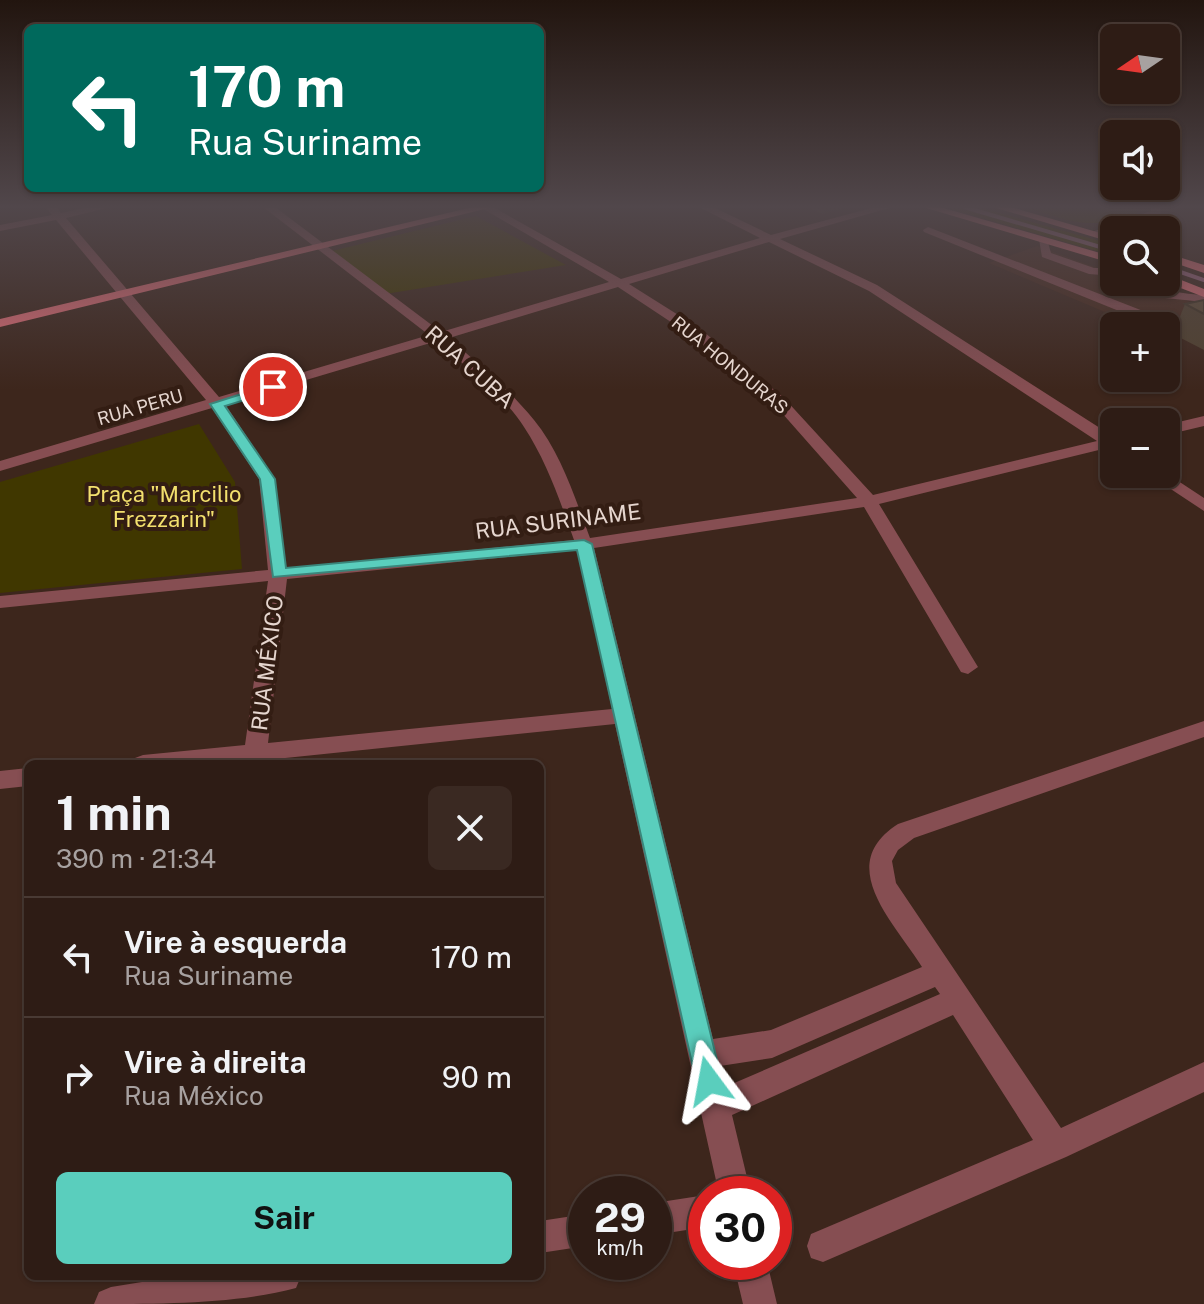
<!DOCTYPE html>
<html lang="pt">
<meta charset="utf-8">
<style>
:root{--surface:#2e1c15;--page:#3a2922;--text:#f1f3f6;--muted:#a7a1a0;--line:#493a34;--accent:#5acebd}
body{margin:0;font-family:"Public Sans",sans-serif;background:var(--page);color:var(--text);height:100vh;display:flex;flex-direction:column;font-size:30px;white-space:nowrap}
*{box-sizing:border-box;margin:0}
p{font-size:26px;color:var(--muted)}
.icon{flex:none;width:44px;height:44px;fill:none;stroke:currentColor;stroke-width:2;stroke-linecap:round;stroke-linejoin:round}
.map{position:relative;flex:1;overflow:hidden}
.side{position:absolute;left:24px;top:760px;width:520px;height:520px;display:flex;flex-direction:column;background:var(--surface);border-radius:12px;box-shadow:0 2px 6px #0004,0 0 0 2px var(--line)}
.side>*{flex:none}
.hud{position:absolute;left:24px;top:24px;width:520px;height:168px;border-radius:12px;box-shadow:0 2px 6px #0004,0 0 0 2px var(--line);background:#00695c;color:#fff;overflow:hidden}
.needle{width:52px;rotate:257deg}
.controls{position:absolute;left:1100px;top:24px;display:grid;gap:16px}
.controls a{display:grid;place-items:center;width:80px;height:80px;border-radius:12px;background:var(--surface);box-shadow:0 2px 6px #0004,0 0 0 2px var(--line);font-size:40px}
.speed{position:absolute;left:568px;top:1176px;display:flex;gap:16px;font-size:40px;font-weight:700;text-align:center}
.speed>*{display:grid;place-content:center;width:104px;height:104px;border-radius:50%;background:var(--surface);box-shadow:0 2px 6px #0004,0 0 0 2px var(--line);line-height:1}
.speed small{font-size:20px;font-weight:400}
.speed .limit{border:12px solid #d22;background:#fff;color:#111}
.pin{position:absolute;display:grid;place-items:center;width:68px;height:68px;color:#fff;margin:-34px;border:4px solid #fff;border-radius:50%;box-shadow:0 2px 8px #0007}
.me{position:absolute;width:88px;margin:-44px;rotate:347deg;stroke-linejoin:round;filter:drop-shadow(0 0 6px #0008)}
.turn{display:flex;align-items:center;gap:28px;height:168px;padding:0 32px;font-size:36px}
.turn .icon{width:104px;height:104px;stroke-width:2.5}
.turn b{display:block;font-size:56px;line-height:68px}
.round{display:grid;place-items:center;flex:none;width:84px;height:84px;border-radius:12px;background:var(--page)}
.summary{display:flex;align-items:center;justify-content:space-between;height:136px;padding:0 32px}
h1{font-size:48px;font-weight:700;line-height:60px}
.button{display:flex;gap:16px;margin-top:auto;padding:16px 32px}
.button a{flex:1;height:92px;border-radius:12px;background:var(--accent);color:#111;font-size:32px;font-weight:700;line-height:92px;text-align:center}
ul{padding:0;list-style:none}
li{display:flex;align-items:center;gap:24px;height:120px;padding:0 32px;border-top:2px solid var(--line)}
li div{flex:1}
li b{display:block;font-size:30px}
li em{font-style:normal}
.map>svg:first-child{display:block}
</style>
<div class="map">
<svg width="1204" height="1304" viewBox="0 0 1204 1304">
<rect width="100%" height="100%" fill="#3d261c"/>
<!-- built -->
<path fill="#482a1d" d="M1037 246 1114 274V282H1136L1204 307 1163 326H1138L989 263Z"/>
<!-- green -->
<path fill="#403700" d="M944 207H979L1114 245V256Z
M1023 207H1138L1139 209 1136 216C1084 230 1072 221 1023 207Z
M476 216 566 265 385 294 332 251Z
M199 424 235 482 242 569 0 593V482Z"/>
<g fill="none" stroke-linecap="round" stroke-linejoin="round">
<!-- stream -->
<path stroke="#96627a" stroke-width="4" d="M964 207 1114 251
M1166 267 1204 280"/>
<!-- minor -->
<path fill="#864e52" fill-rule="evenodd" d="M46 207H57L61 213 88 207H111L66 218 219 397 429 335 263 207H275L441 332 609 282 480 207H493L621 279 760 238 699 207H713L771 235 875 207H893L780 239 877 285 1114 437V451L1107 448 879 504 978 667 968 674 961 672 864 507 594 548 713 1039 771 1030 922 967C893 921 834 865 898 824L1204 721V737L914 838 898 850 892 861 896 883 1061 1128 1204 1062V1092L1066 1157 823 1262 811 1258 807 1246 811 1234 1033 1140 953 1015 732 1115 751 1194H719L615 724 266 760 265 764H132L135 758 143 755 245 745 268 581 0 608V596L268 570 259 479 212 408 0 471V461L206 400 56 220 0 231V225L52 215ZM769 242 869 291 1097 441 873 495 784 398 699 328 629 284ZM618 287 689 334 774 404 857 498 590 538C575 498 561 453 534 420 509 389 478 364 449 338ZM437 341C466 368 503 394 524 427 547 462 560 501 574 540L286 568 275 479 225 404ZM577 550 612 709 268 743 287 579ZM935 987 940 994 725 1087 720 1066 772 1058Z
M1151 207H1161L1160 215 1098 235 1089 233 1151 211Z
M928 227 1161 318 1167 320 1204 312V320L1167 328 1151 324 924 232 923 230Z
M1039 239H1047L1051 253 1094 268H1114V276L1089 274 1042 257Z
M1132 282C1157 282 1177 297 1204 294V302L1165 298Z
M1204 416V426L1166 435V425Z
M1166 473 1204 498V511L1148 474Z
M28 768V786L0 789V771Z
M706 1195V1227L654 1235V1203Z
M586 1214V1246L540 1253V1221Z
M733 1262H767L777 1304H743Z
M179 1276H301L296 1288C237 1304 157 1304 94 1304L99 1292 111 1287Z"/>
<!-- major -->
<path fill="#dc6b74" fill-rule="evenodd" d="M473 207H493L0 327V319Z
M923 207H940L1114 257V264Z
M993 207H1011L1114 237V243Z
M1166 253 1204 265V273L1166 260Z
M1166 274 1204 289V297L1165 282Z"/>
</g>
<!-- wall -->
<path fill="#50412f" d="M806 207H846L823 214Z
M1204 300V350L1173 334 1185 304Z"/>
<!-- shaded-wall -->
<path fill="#413526" d="M824 207H846L823 214Z"/>
<!-- building -->
<path fill="#5d4c37" stroke="#413526" stroke-width="2" d="M1204 300V314L1185 304Z"/>
<!-- sky -->
<linearGradient id="sky" x2="0" y2="1"><stop stop-color="#22150f"/><stop offset="0.53" stop-color="#51474b"/><stop offset="1" stop-color="#51474b" stop-opacity="0"/></linearGradient>
<rect width="1204" height="390" fill="url(#sky)"/>
<!-- route -->
<path fill="#5acebd" stroke="#3a867b" stroke-width="2" d="M273 384 279 387 277 390 225 406 275 479 286 568 584 540 592 544 722 1081 718 1090 709 1094 700 1090 696 1081 577 550 273 577 260 479 210 404Z"/>
<g text-anchor="middle" dominant-baseline="central" stroke-width="8" stroke-linejoin="round" paint-order="stroke">
<!-- far-street labels -->
<g font-size="18" fill="#e6d6cf" stroke="#331d13">
<text transform="translate(730 365) rotate(39)">RUA HONDURAS</text>
<text transform="translate(140 407) rotate(-16)">RUA PERU</text>
</g>
<!-- street labels -->
<g font-size="22" fill="#e6d6cf" stroke="#331d13">
<text transform="translate(470 367) rotate(42)">RUA CUBA</text>
<text transform="translate(558 521) rotate(-7)">RUA SURINAME</text>
<text transform="translate(267 663) rotate(-83)">RUA MÉXICO</text>
</g>
<!-- park labels -->
<g font-size="22" fill="#f3e06e" stroke="#331d13">
<text x="164" y="494">Praça "Marcilio<tspan x="164" dy="25">Frezzarin"</tspan></text>
</g>
</g>
</svg>
<div class="controls">
<a><svg class="needle" viewBox="-14 -14 28 28"><path d="M0-13l5 13h-10z" fill="#e53935"/><path d="M0 13l5-13h-10z" fill="#a7a1a0"/></svg></a>
<a><svg class="icon" aria-label="sound" viewBox="0 0 24 24"><path d="M4 9h4l5-4v14l-5-4H4zM17 9q2 3 0 6"/></svg></a>
<a><svg class="icon" aria-label="search" viewBox="0 0 24 24"><circle cx="10" cy="10" r="6"/><path d="M15 15l6 6"/></svg></a>
<a>+</a>
<a>−</a>
</div>
<div class="speed"><div>29<small>km/h</small></div><div class="limit">30</div></div>
<div class="pin" style="left:273px;top:387px;background:#d93025"><svg class="icon" aria-label="arrive" viewBox="0 0 24 24"><path d="M6 21V4h12l-3 4 3 4H6"/></svg></div>
<svg class="me" style="left:709px;top:1081px" viewBox="-20 -20 40 40"><path d="M0-17L14 15 0 8-14 15z" fill="#5acebd" stroke="#fff" stroke-width="4"/></svg>
<div class="hud">
<div class="turn"><svg class="icon" aria-label="left" viewBox="0 0 24 24"><path d="M17 20v-9H6M10 6l-5 5 5 5"/></svg><div><b>170 m</b>Rua Suriname</div></div>
</div>
<section class="side">
<div class="summary"><div><h1>1 min</h1><p>390 m · 21:34</p></div><a class="round"><svg class="icon" aria-label="close" viewBox="0 0 24 24"><path d="M6 6l12 12M18 6L6 18"/></svg></a></div>
<ul>
<li><svg class="icon" aria-label="left" viewBox="0 0 24 24"><path d="M17 20v-9H6M10 6l-5 5 5 5"/></svg><div><b>Vire à esquerda</b><p>Rua Suriname</p></div><em>170 m</em></li>
<li><svg class="icon" aria-label="right" viewBox="0 0 24 24"><path d="M7 20v-9h11M14 6l5 5-5 5"/></svg><div><b>Vire à direita</b><p>Rua México</p></div><em>90 m</em></li>
</ul>
<div class="button"><a>Sair</a></div>
</section>
</div>
